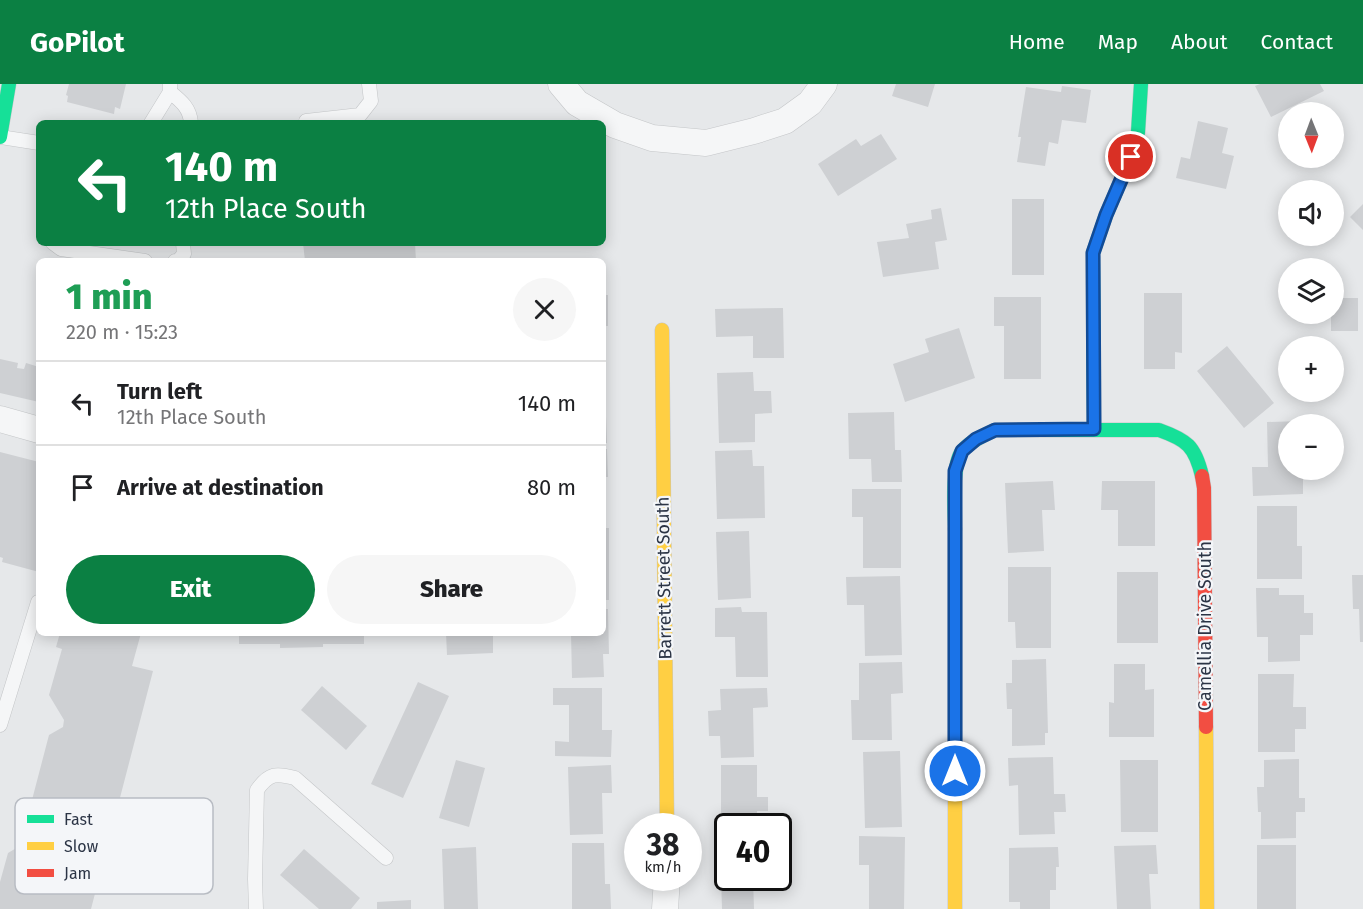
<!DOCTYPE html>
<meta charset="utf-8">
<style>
:root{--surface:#fff;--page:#f6f6f6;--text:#202124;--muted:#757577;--line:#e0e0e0;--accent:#0b8043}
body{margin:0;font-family:"Fira Sans",sans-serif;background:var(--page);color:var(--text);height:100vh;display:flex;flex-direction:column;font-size:22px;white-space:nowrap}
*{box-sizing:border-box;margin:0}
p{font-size:20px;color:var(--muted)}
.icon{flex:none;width:33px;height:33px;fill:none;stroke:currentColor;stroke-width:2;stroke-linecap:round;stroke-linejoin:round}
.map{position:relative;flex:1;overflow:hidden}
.details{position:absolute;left:36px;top:174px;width:570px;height:378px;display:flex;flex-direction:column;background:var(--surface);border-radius:9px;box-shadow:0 3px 15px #0003}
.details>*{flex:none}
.guide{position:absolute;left:36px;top:36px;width:570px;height:126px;border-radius:9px;box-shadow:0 3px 15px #0003;background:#0b8043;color:#fff;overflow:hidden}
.needle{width:39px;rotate:179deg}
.controls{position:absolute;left:1278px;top:18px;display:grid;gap:12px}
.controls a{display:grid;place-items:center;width:66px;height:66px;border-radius:50%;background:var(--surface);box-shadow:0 3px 15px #0003;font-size:30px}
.speed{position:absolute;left:624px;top:729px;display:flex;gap:12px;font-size:30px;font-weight:700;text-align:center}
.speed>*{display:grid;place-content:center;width:78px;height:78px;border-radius:50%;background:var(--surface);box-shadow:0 3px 15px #0003;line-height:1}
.speed small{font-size:15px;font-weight:400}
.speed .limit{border:3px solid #111;border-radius:9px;background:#fff;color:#111}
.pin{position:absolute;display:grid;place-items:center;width:51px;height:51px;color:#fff;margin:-26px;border:3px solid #fff;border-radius:50%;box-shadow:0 2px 6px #0007}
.me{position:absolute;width:66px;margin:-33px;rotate:0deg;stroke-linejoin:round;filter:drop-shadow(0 0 4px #0008)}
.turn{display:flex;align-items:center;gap:21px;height:126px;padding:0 30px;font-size:27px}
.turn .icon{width:78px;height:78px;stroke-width:2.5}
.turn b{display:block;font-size:42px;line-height:51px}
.round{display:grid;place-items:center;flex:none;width:63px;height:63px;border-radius:32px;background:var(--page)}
.overview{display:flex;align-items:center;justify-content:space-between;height:102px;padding:0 30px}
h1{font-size:36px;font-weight:800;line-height:45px;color:#1e9e55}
.action{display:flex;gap:12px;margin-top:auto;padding:12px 30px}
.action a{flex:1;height:69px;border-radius:36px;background:var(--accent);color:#fff;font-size:24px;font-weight:800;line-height:69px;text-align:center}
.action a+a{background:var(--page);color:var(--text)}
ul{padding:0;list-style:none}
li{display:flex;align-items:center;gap:18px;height:84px;padding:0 30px;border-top:2px solid var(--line)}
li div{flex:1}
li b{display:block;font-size:22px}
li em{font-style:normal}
header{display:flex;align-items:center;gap:36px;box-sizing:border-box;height:84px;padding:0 30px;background:var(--accent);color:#fff}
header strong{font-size:28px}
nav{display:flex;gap:33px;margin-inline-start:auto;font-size:21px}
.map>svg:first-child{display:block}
</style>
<header>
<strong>GoPilot</strong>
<nav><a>Home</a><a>Map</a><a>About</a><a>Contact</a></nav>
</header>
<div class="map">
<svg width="1363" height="825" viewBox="0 0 1363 825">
<rect width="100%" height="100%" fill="#e6e8ea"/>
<!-- building -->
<path fill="#ced0d3" d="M69 0H126L120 25 115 23 114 30 67 18 68 12 66 11Z
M896 0H935L928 23 892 12Z
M1260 0H1320L1324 7 1271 33 1255 2Z
M1062 2 1091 6 1086 39 1062 36 1058 60 1049 58 1045 82 1017 78 1021 53H1018L1026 3 1061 8Z
M1198 37 1228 44 1222 69 1234 72 1226 105 1176 94 1181 73 1190 75Z
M881 50 897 75 838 112 818 80 856 55 861 62Z
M1012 115H1044V191H1012Z
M1363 120V146L1350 133Z
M941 124 947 156 935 158 939 185 883 193 877 158 909 154 906 140 932 135 931 126Z
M303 159H415L416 177H305Z
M1144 209H1182V269L1175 268V285H1144Z
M603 211H608V242H603Z
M994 213H1041V295H1004V242H994Z
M1334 214H1358V247H1331V230H1334Z
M783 224 784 274H753V252L716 253 715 225Z
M959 244 975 294 905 318 893 280 929 268 925 255Z
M1227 262 1274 319 1244 344 1197 287Z
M0 275 18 279 17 284 24 285 26 279 39 283V318L0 309Z
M753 288 754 307H771L772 329 755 330V358L719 359 717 289Z
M894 328 895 366H901L902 398H872L871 375H849L848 329Z
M603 332H606L607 359H603Z
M1302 337V340H1288V386H1303V410L1253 412 1252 383H1268L1267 338Z
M603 365H607L608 393H603Z
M752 366 753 382H764L765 434 717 435 715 367Z
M0 368 39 378V488L2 478 3 474 0 473Z
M1053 397 1055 426H1042L1044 467 1008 469 1005 399Z
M1102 397H1155V462H1118V426H1101Z
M852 405H901V484H863V433H852Z
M1257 422H1297V462H1302V495H1257Z
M603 444H609V516H603Z
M749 447 751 514 718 516 716 448Z
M1008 483H1051V564H1016L1015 538H1008Z
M1117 488H1158V559H1117Z
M1352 491H1363V558H1360L1359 525H1353Z
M900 492 902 571 865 572 864 521H847L846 493Z
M1256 504H1279V511H1304V529H1313V551H1300V577L1268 578V553H1257Z
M741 523 742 528H767L768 593H736L735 553H715V524Z
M603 525H608L609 570H603L604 593 572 594 571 549H603Z
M60 549H141L132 582 153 587 91 825H0V798L8 769 33 754 34 746 27 735 49 651 63 643 64 636 49 611 62 565 56 563Z
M239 549H364V560H323V563L280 564V560H239Z
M446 549H493V569L447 571Z
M1046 575 1048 649H1045V661L1012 662V625H1007L1006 599H1012V576Z
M902 578 903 609 891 610 892 656H852L851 616H859V579Z
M1114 580H1145V606L1154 605V653H1109V618L1114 619Z
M1258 590H1294L1293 623H1306V645H1295V668H1258Z
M418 598 449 612 403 714 371 700Z
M322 602 367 642 346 666 301 626Z
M553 604H602V646H612L611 673 555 672V657L569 658V621H553Z
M767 604 768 623 753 624 754 673 721 674 720 652H709L708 627 721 626 720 605Z
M900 667 902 743 865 744 863 668Z
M1053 673 1054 710H1065L1066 728H1054L1055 750 1019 751 1018 701 1009 702 1008 674Z
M1299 675V714H1305V728H1296V754L1261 755V728H1258L1257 703H1264V676Z
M456 676 485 684 469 743 439 734Z
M1120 676H1158V748H1121Z
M611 681 612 709H602L603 750 570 751 568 683Z
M721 681H757V713H768V727H757V742H728V751H721Z
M859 752 905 753 904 825H869V781H859Z
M572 759H604L605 800H610L611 825H572Z
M720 760H728V794H753L754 825H722Z
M1156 761 1158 790H1149L1151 825H1117L1114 762Z
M1257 761H1296V825H1257Z
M476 763 478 825H444L442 765Z
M1058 763 1059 783H1056V806H1050V825H1020V818H1009V764Z
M304 765 360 814 351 825H319L280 791Z
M411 816V825H377V818Z"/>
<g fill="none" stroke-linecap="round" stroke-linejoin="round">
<!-- lane casing -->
<g stroke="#c4c6c8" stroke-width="15">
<path id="lane" d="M170 8C181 17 190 24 191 39
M306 37 360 31 371 17 369 0
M151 39 170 8V0
M0 53 39 59
M53 159 61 165 145 177
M175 177H178L184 170 183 159
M0 641 38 518
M256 825 255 795 257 706C269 689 276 689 295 694L386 774"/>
</g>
<!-- street casing -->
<g stroke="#c4c6c8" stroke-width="27">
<path id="street" d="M561 0 577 19 615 41 652 54 706 59 754 47 785 37 810 19 824 0
M0 335 39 346
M665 825 667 794"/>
</g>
<!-- fast casing -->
<g stroke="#c4c6c8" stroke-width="15">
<path id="fast" d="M0 53 9 0
M1094 345 1093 169 1106 131 1131 73 1138 48 1141 0
M955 445C955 427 951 378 963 366 971 357 984 351 995 346H1159C1187 356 1195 362 1202 392"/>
</g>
<!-- slow casing -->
<g stroke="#c4c6c8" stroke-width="15">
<path id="slow" d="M662 246 667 742
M955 445V825
M1206 643 1207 825"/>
</g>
<!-- jam casing -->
<g stroke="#c4c6c8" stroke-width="15">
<path id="jam" d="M1202 392 1204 404 1206 643"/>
</g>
<!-- lane -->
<use href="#lane" stroke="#f5f6f7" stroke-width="14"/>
<!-- street -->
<use href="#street" stroke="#f5f6f7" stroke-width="26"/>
<!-- fast -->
<use href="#fast" stroke="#16e098" stroke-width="14"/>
<!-- slow -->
<use href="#slow" stroke="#ffcf43" stroke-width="14"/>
<!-- jam -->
<use href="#jam" stroke="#f24e42" stroke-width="14"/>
</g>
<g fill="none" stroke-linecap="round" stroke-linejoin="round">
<!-- route casing -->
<g stroke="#114b97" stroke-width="15">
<path id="route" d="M955 687V387L962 367 976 355 995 346 1094 345 1093 169 1106 131 1131 73"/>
</g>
<!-- route -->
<use href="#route" stroke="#1a73e8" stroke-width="10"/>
</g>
<g text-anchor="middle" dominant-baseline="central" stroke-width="4.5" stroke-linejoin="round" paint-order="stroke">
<!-- street labels -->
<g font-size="18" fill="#2b3445" stroke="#f4f6f9">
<text transform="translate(664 494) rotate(-91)">Barrett Street South</text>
<text transform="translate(1205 542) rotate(-90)">Camellia Drive South</text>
</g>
</g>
<!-- legend -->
<rect x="15" y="714" width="198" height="96" rx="9" fill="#f4f6f9" stroke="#b8bcc3" stroke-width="1.5"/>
<rect x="27" y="731" width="27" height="8" fill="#16e098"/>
<rect x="27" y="758" width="27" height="8" fill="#ffcf43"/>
<rect x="27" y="785" width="27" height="8" fill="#f24e42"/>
<g font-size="16" fill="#2b3445">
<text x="64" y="741">Fast</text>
<text x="64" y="768">Slow</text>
<text x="64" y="795">Jam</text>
</g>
</svg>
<div class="controls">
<a><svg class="needle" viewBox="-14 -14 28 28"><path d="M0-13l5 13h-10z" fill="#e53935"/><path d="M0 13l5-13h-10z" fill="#757577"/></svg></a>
<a><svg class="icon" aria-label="sound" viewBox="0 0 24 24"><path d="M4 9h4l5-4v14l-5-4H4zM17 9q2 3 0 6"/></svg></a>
<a><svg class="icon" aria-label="layers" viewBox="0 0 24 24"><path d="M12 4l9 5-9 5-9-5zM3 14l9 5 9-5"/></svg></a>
<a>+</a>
<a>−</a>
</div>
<div class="speed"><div>38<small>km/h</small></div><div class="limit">40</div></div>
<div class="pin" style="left:1131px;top:73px;background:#d93025"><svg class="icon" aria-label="arrive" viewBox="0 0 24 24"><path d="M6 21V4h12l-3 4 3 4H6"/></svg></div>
<svg class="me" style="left:955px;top:687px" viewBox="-20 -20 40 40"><circle r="17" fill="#1a73e8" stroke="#fff" stroke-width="3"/><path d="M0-11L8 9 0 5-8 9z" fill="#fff"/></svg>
<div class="guide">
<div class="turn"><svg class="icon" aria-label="left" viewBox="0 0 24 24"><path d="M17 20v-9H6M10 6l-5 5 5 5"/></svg><div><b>140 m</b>12th Place South</div></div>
</div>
<section class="details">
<div class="overview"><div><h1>1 min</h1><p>220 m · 15:23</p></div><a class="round"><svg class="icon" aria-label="close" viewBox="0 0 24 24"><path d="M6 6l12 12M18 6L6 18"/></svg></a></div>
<ul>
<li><svg class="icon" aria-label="left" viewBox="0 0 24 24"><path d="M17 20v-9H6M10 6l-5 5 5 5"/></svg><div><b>Turn left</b><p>12th Place South</p></div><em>140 m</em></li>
<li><svg class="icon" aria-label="arrive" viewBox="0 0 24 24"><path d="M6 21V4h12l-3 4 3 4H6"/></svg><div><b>Arrive at destination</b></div><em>80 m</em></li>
</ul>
<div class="action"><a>Exit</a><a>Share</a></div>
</section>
</div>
